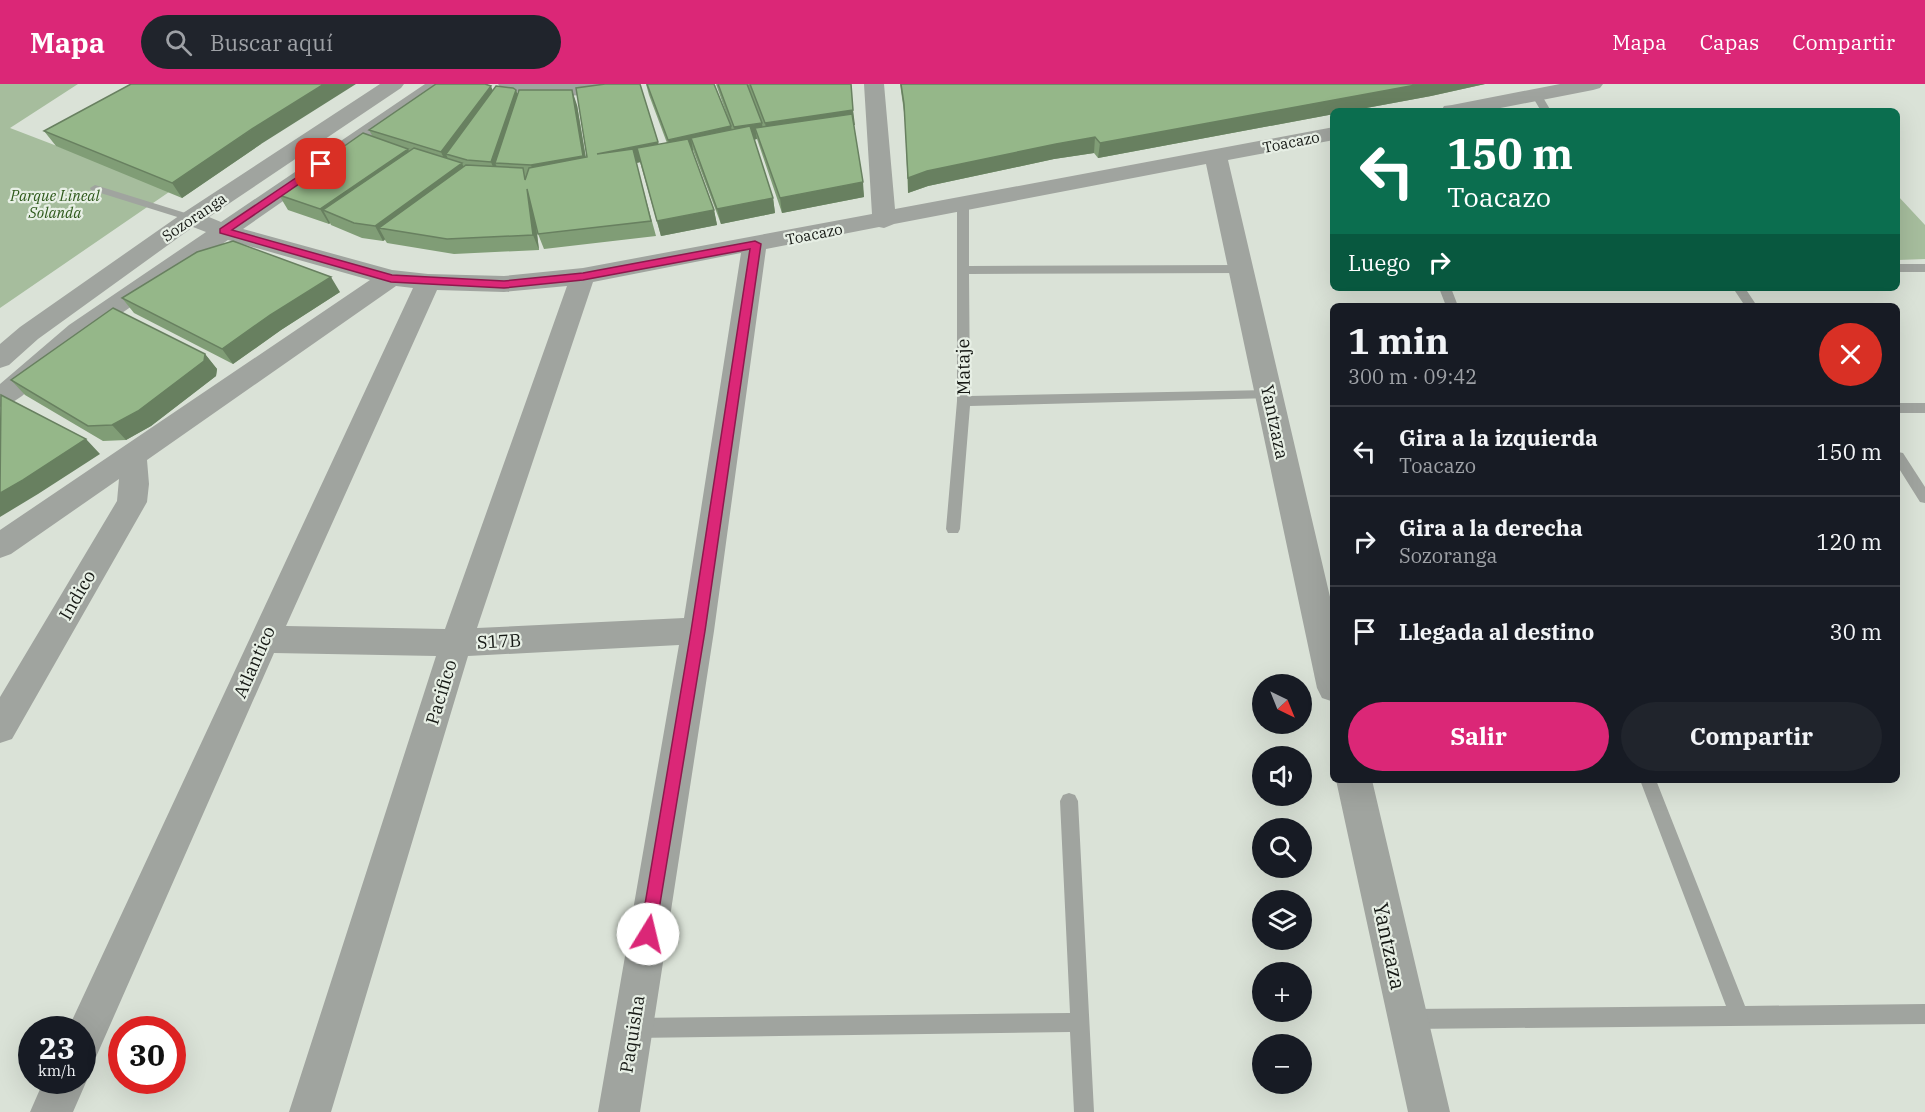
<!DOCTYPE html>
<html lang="es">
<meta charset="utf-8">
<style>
:root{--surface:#171b24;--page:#20242c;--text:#f1f3f6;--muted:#9ea1a6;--line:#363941;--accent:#db2777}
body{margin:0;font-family:"IBM Plex Serif",serif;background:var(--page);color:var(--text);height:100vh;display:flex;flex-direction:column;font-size:22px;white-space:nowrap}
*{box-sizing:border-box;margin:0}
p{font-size:20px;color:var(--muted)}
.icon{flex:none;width:33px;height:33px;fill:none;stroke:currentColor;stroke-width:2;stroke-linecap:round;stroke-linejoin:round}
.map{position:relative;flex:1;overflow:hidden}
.details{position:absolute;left:1330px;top:219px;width:570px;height:480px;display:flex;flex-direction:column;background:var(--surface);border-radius:9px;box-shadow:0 6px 24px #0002}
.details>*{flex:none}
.guide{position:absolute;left:1330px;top:24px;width:570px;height:183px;border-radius:9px;box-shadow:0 6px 24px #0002;background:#0b6e4f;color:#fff;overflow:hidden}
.needle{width:39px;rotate:137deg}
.fabs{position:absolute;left:1252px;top:590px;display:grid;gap:12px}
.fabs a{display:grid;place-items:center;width:60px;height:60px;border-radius:50%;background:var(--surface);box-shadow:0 6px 24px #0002;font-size:30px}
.speed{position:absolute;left:18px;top:932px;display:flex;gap:12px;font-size:30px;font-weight:700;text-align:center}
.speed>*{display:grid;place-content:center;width:78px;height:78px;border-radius:50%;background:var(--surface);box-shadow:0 6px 24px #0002;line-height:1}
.speed small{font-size:15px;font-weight:400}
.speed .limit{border:9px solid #d22;background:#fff;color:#111}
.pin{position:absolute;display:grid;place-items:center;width:51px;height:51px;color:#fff;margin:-26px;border-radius:12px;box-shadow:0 3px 9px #0006}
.me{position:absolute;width:66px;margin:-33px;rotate:9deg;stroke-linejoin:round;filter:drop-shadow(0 0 4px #0008)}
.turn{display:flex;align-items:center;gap:21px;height:126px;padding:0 18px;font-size:27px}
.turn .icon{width:78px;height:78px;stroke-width:2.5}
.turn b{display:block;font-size:42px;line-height:51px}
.then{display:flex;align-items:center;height:57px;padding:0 18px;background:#0003;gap:12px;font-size:22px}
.round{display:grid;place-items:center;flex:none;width:63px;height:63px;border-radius:32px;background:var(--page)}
.overview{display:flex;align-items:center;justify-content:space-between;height:102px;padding:0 18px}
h1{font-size:36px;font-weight:700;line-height:45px}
.button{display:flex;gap:12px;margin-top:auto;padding:12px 18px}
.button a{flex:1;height:69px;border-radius:36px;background:var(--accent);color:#fff;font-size:24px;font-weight:700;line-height:69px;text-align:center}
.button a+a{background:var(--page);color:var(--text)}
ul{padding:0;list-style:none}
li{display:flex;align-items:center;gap:18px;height:90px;padding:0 18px;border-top:2px solid var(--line)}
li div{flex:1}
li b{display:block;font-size:22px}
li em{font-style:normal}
header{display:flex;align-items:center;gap:36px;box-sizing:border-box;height:84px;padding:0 30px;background:var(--accent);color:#fff}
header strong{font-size:28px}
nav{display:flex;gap:33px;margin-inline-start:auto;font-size:21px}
.search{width:420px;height:54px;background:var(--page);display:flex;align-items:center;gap:15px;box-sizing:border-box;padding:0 21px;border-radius:33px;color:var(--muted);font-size:22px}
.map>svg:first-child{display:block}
</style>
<header>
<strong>Mapa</strong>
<div class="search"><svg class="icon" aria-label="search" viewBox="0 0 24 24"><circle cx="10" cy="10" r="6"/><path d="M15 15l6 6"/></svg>Buscar aquí</div>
<nav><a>Mapa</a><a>Capas</a><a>Compartir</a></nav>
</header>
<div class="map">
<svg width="1925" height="1028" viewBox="0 0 1925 1028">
<rect width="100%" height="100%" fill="#dae2d7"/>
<!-- green -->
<path fill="#a6bd9d" d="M0 0H78L10 44 172 106 0 224Z
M1898 112 1925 141V175L1898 176Z"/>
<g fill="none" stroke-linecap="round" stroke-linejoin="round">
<!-- lane -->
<path fill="#a0a49f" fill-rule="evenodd" d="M1537 9 1541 10 1551 27H1541L1532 12Z
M95 101 195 132 197 134 191 137 187 136 91 106 90 104Z
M963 118 969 121V182L1240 181 1246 185 1240 189 969 190 970 312 1269 306 1275 311 1274 314 970 322 960 445 958 449H948L946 445 957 317V121Z
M1898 180H1925V188H1898Z
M1439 204H1451L1458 222H1446Z
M1733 204H1745L1757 222H1745Z
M1898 319H1925V329H1898Z
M1898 368 1903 369 1925 403V419L1920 418 1898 383Z
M1640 696H1656L1745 922 1925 920V940L1409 945 1402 942 1399 935 1402 928 1409 925 1726 922Z
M1069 709 1075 711 1078 717 1094 1028H1074L1070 948 633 954 626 951 623 944 626 937 633 934 1070 929 1060 717 1063 711Z"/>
<!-- street -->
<path fill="#a0a49f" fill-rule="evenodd" d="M380 0H404L401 4 209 133 221 138 425 0H449L446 4 243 145 392 186 428 190 504 192 583 184 872 130 864 0H884L895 125 1334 43V56L1228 76 1334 530V618L1322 614 1317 604 1206 80 894 140 884 144 879 143 766 165 714 547 640 1028H598L679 561 468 572 331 1028H289L436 572 274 569 96 973 82 979V945H68L413 204 396 202 147 376 149 400 147 418 12 655 0 659V613L117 417 119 395 11 470 0 474V446L370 196 228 156 87 253 22 312 10 320 0 323V300L69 241 206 148 193 143 38 255 9 281 0 284V260L20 243 183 129ZM741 169 684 534 477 544 593 198ZM567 202 445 545 286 542 437 206 504 208Z
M498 0H637L634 4 627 6C584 13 544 15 501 4Z
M1560 0H1603L1600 4 1593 6 1485 27H1441L1444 22 1452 21Z
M1336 696H1372L1450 1028H1408Z
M82 986 87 996 73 1028H30L44 996H82Z"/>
</g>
<!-- wall -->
<path fill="#809d76" d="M646 0H714L730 40 716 0H851L854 41 864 113 782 129 757 55 754 56 773 114 775 129 721 140 693 66H692L714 126 717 141 661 152 640 78 636 79 656 152 544 165 538 150 536 139 539 166 454 170 387 159 385 156 383 157 362 154 331 141 330 139 329 140 288 126 279 111 373 53 369 46 493 6H516L518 11 577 21 586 74 667 59 649 11Z
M900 0H1485L1431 12 1350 27H1334V30L1098 74 1094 69 1054 75 928 102 908 109 905 35Z
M44 47 261 60 182 114 56 62Z
M340 208 281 246 233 280 134 229 122 214Z
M205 270 217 285 216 292 151 342 126 356 103 357 25 311 11 296Z"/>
<!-- shaded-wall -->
<path fill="#688060" d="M324 0H356L261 60 182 114 172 99 252 45Z
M1421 0H1485L1431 12 1350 27H1334V30L1098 74 1100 59Z
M491 2 497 17 446 70 450 80 448 83 441 68Z
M516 6 521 21 495 79 499 87 497 93 491 78Z
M572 6 577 21 588 87 536 96 531 81Z
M853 26 855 41 768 54 765 39Z
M762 39 764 54 755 44 757 55 737 58 734 43Z
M731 42 734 57 691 54 693 66 672 71 668 56Z
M1095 53 1094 69 1054 75 928 102 908 109V94L927 87 1056 60Z
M658 58 662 74 636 79 656 152 636 79 597 70Z
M408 65 415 80 323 126 330 139 329 140 320 125Z
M462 79 468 94 379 144 385 155 383 157 375 142Z
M863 98 864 113 782 129 780 114Z
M527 105 533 120 539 166 533 151Z
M773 114 775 129 721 140 717 125Z
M714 126 717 141 661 152 657 137Z
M331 193 340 208 281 246 233 280 222 265 270 231Z
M205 270 217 285 216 292 151 342 126 356 112 341Z
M86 355 100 370 38 410 0 433V409Z"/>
<!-- building -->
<path fill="#95b789" stroke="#688060" stroke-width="1.5" d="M131 0H324L252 45 172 99 44 47Z
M436 0H485L491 2 441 68 369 46Z
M605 0H640L658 58 597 70 633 65 651 137 538 150 527 105 533 151 447 155 379 144 466 81 523 84 525 96 529 84 587 73 576 4Z
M647 0H714L731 42 668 56Z
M718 0H747L762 39 734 43Z
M750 0H851L853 26 765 39Z
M901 0H1421L1100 59 1095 53 1056 60 927 87 908 94 904 20Z
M496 2 513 4 516 6 491 78 467 76 446 70Z
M519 6H572L583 72 531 81 495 79Z
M852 30 863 98 780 114 755 44Z
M750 42 773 114 717 125 691 54Z
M363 49 408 65 320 125 279 111 283 105Z
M688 55 714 126 657 137 637 64Z
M414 64 462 79 375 142 354 139 323 126Z
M233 157 331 193 270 231 222 265 122 214 197 168Z
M113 224 205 270 204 277 138 327 112 341 88 342 11 296Z
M1 311 86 355 23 396 0 409Z"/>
<!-- route -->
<path fill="#db2777" stroke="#8e194d" stroke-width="1.5" d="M321 77 325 78V82L232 146 392 191 504 197 583 189 755 157 761 160 705 547 654 856 648 859 642 856 640 850 691 547 750 165 583 196 504 204 485 203 391 198 220 149V145Z"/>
<g text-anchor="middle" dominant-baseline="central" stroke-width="4.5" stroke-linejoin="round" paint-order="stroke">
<!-- far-street labels -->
<g font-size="15" fill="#151814" stroke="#e7efe5">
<text transform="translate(1291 58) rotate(-11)">Toacazo</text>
<text transform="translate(194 133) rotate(-34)">Sozoranga</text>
<text transform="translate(814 150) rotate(-11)">Toacazo</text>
</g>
<!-- far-park labels -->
<g font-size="15" font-style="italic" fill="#2e591b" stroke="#e7efe5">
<text x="55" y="111">Parque Lineal<tspan x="55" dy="17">Solanda</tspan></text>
</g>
<!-- street labels -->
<g font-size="18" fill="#151814" stroke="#e7efe5">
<text transform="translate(963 283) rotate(-91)">Mataje</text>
<text transform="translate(1275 338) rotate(78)">Yantzaza</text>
<text transform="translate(77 511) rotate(-60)">Indico</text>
<text transform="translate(499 557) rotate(-3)">S17B</text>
<text transform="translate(254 578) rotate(-66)">Atlantico</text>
<text transform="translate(441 608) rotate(-73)">Pacifico</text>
<text transform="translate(632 950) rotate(-81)">Paquisha</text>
</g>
<!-- near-street labels -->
<g font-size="21" fill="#151814" stroke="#e7efe5">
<text transform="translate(1390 862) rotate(78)">Yantzaza</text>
</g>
</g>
</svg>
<div class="fabs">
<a><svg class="needle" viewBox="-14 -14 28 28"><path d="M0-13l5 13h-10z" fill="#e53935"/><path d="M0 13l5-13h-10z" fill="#9ea1a6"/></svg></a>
<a><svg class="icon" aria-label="sound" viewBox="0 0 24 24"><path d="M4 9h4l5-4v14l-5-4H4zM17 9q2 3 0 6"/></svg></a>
<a><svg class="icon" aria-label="search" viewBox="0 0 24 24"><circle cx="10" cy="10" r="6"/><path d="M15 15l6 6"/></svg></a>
<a><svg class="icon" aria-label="layers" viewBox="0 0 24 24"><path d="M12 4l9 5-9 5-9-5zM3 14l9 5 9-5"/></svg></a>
<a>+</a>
<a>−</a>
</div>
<div class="speed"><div>23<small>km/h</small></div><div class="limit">30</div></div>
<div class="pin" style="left:321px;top:80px;background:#d93025"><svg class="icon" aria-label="arrive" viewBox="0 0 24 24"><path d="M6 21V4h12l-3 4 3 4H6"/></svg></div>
<svg class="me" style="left:648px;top:850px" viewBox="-20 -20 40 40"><circle r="19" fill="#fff"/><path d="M0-13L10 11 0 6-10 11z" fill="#db2777"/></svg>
<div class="guide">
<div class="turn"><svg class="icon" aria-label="left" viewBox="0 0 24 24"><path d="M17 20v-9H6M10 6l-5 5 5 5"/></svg><div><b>150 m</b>Toacazo</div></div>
<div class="then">Luego<svg class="icon" aria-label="right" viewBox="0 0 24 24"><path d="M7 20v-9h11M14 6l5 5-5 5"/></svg></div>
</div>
<section class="details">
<div class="overview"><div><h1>1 min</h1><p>300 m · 09:42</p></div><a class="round" style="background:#d93025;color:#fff"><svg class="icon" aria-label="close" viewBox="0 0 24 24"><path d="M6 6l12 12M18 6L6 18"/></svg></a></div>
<ul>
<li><svg class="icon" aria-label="left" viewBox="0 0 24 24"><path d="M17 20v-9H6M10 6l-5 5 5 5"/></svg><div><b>Gira a la izquierda</b><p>Toacazo</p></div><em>150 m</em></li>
<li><svg class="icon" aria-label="right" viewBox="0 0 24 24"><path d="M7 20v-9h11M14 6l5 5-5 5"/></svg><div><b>Gira a la derecha</b><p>Sozoranga</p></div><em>120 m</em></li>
<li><svg class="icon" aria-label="arrive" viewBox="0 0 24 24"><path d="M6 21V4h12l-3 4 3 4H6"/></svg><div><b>Llegada al destino</b></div><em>30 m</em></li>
</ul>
<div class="button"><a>Salir</a><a>Compartir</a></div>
</section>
</div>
